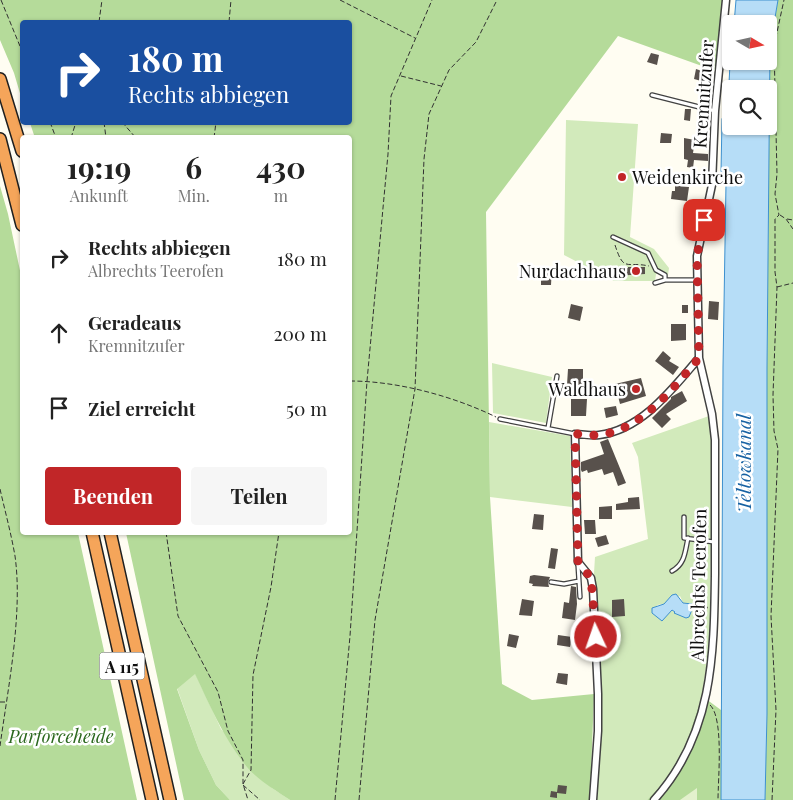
<!DOCTYPE html>
<html lang="de">
<style>
:root{--surface:#fff;--page:#f6f6f6;--text:#222;--muted:#767676;--accent:#c12628}
body{margin:0;font-family:"Playfair Display",serif;background:var(--page);color:var(--text);height:100vh;display:flex;flex-direction:column;font-size:19px;white-space:nowrap}
*{box-sizing:border-box;margin:0}
p{font-size:16px;color:var(--muted)}
.icon{flex:none;width:28px;height:28px;fill:none;stroke:currentColor;stroke-width:2;stroke-linecap:round;stroke-linejoin:round}
.map{position:relative;flex:1;overflow:hidden}
.sheet{position:absolute;left:20px;top:135px;width:332px;height:400px;display:flex;flex-direction:column;background:var(--surface);border-radius:5px;box-shadow:0 1px 4px #0004}
.sheet>*{flex:none}
.guide{position:absolute;left:20px;top:20px;width:332px;height:105px;border-radius:5px;box-shadow:0 1px 4px #0004;background:#1a4fa0;color:#fff;overflow:hidden}
.needle{width:32px;rotate:99deg}
.tools{position:absolute;left:722px;top:15px;display:grid;gap:10px}
.tools a{display:grid;place-items:center;width:55px;height:55px;border-radius:5px;background:var(--surface);box-shadow:0 1px 4px #0004;font-size:25px}
.pin{position:absolute;display:grid;place-items:center;width:42px;height:42px;color:#fff;margin:-21px;border-radius:10px;box-shadow:0 2px 8px #0006}
.me{position:absolute;width:55px;margin:-28px;rotate:357deg;stroke-linejoin:round;filter:drop-shadow(0 0 4px #0008)}
.turn{display:flex;align-items:center;gap:18px;height:105px;padding:0 25px;font-size:22px}
.turn .icon{width:65px;height:65px;stroke-width:2.5}
.turn b{display:block;font-size:35px;line-height:42px}
.eta{display:flex;justify-content:space-evenly;align-items:center;height:85px;text-align:center}
.eta b{font-size:30px;font-weight:700;line-height:35px}
.primary-button{display:flex;gap:10px;margin-top:auto;padding:10px 25px}
.primary-button a{flex:1;height:58px;border-radius:5px;background:var(--accent);color:#fff;font-size:20px;font-weight:700;line-height:58px;text-align:center}
.primary-button a+a{background:var(--page);color:var(--text)}
ul{padding:0;list-style:none}
li{display:flex;align-items:center;gap:15px;height:75px;padding:0 25px}
li div{flex:1}
li b{display:block;font-size:19px}
li em{font-style:normal}
.map>svg:first-child{display:block}
</style>
<div class="map">
<svg width="793" height="800" viewBox="0 0 793 800">
<rect width="100%" height="100%" fill="#fffdf2"/>
<!-- green -->
<path fill="#d2eabb" fill-rule="evenodd" d="M566 120 638 124 630 237 654 249 669 268 668 275 656 274 655 281H614L564 255Z
M492 363 552 377 546 423 493 413Z
M709 416 712 439 710 639 702 696 684 749 664 782 647 800H593L598 731 593 589 595 557 648 539 638 457 632 443ZM680 596 683 603H688L675 612 672 610 663 619 657 605 664 604Z
M489 422 570 436 572 507 490 497Z
M195 673 221 729 272 788 290 800H230L216 785 199 750 177 688Z"/>
<!-- forest -->
<path fill="#b5db9a" d="M0 0H724L716 71 618 36 486 212 490 497 502 684 532 700 594 694 590 800H290C275 790 258 780 247 767 224 739 210 706 195 674L177 689 199 750 216 785 230 800H184L126 533 350 532V138H35L30 123 350 122V22H22V100L14 73 0 40Z
M778 0H793V800H765L767 714V369L770 47Z
M0 186 8 214 22 280V532L78 533 137 800H0Z
M702 696 721 710V800H647L664 782 684 749Z"/>
<!-- pitch -->
<path fill="#e3f1cd" d="M697 788V800H680Z"/>
<!-- water -->
<path fill="#b6ddf7" stroke="#3d90ce" fill-rule="evenodd" d="M736 0H778L770 47 767 369V714L765 800H721L723 367 726 183 721 172 722 119 728 102 731 45V61H769V24H734ZM731 89H769V126H731Z
M676 594 683 603 692 604 693 607 689 617 686 618 674 613 675 612 672 610 662 621 652 613V608L664 604 672 595Z"/>
<!-- building -->
<path fill="#58514c" d="M651 53 659 55 657 65 647 62Z
M696 69 708 73 705 82 694 79Z
M685 109H691L690 121 684 120Z
M661 133 672 134 671 143H660Z
M684 138 695 140 693 153 708 154V161L694 160 693 168 687 167 688 160 684 159Z
M675 185 689 187 687 201 671 199 672 191H675Z
M541 267H552L551 285H541Z
M628 267H645V274L615 276V268H628Z
M709 301 719 302 718 320 708 319Z
M571 304 583 307 580 321 568 318Z
M682 305H688V313H682Z
M671 324H686V340L671 341Z
M663 351 671 358 669 361 679 367 673 375 655 361Z
M568 369H583V385H567Z
M641 378 646 396 620 404 615 384Z
M682 391 687 401 666 414 671 419 662 428 652 418 671 399V397Z
M571 399H587L586 416H571Z
M616 406 618 415 606 418 604 408Z
M608 439 626 483 618 486 613 472 604 475 602 469 588 473 587 470 582 472 581 470V462L604 454 600 442Z
M639 497 640 509 616 510V504L628 502V498Z
M612 506V519H599V507Z
M534 514 544 515 543 530 532 529Z
M584 520H595L596 534H585Z
M606 535 609 544 598 547 595 538Z
M551 548 558 549 555 569 548 568Z
M534 575 550 577 548 582 549 587 532 586 533 584 529 583 530 576Z
M571 586 576 587 577 604 575 620 562 618 564 602 569 603Z
M522 599 534 601 532 616 519 615Z
M624 599 625 616 612 617V600Z
M701 604 708 607 703 617 697 614Z
M509 634 519 636 516 648 507 646Z
M558 635 572 637 570 647 557 645Z
M558 673 568 674 567 685 556 683Z
M558 785 567 786 566 794 557 793V798L550 797 551 791 557 792Z"/>
<g fill="none" stroke-linecap="round" stroke-linejoin="round">
<!-- service casing -->
<g stroke="#424242" stroke-width="5.5">
<path id="service" d="M652 95 715 111
M613 237 648 253 656 270 665 275V280
M655 283 665 280H696
M500 419 575 434
M548 428 557 376
M684 517V538L714 542
M578 565 580 597
M672 571C685 564 685 552 688 538
M551 582 564 584 579 581"/>
</g>
<!-- minor casing -->
<g stroke="#424242" stroke-width="9">
<path id="minor" d="M593 800 598 731V694L593 589 591 578 578 562 575 434C583 434 591 436 599 435 642 430 673 388 699 358
M654 800C713 735 714 656 715 574 715 529 715 484 715 440L712 414 699 358 697 256 712 185 715 111 726 0"/>
</g>
<!-- motorway casing -->
<g stroke="#202020" stroke-width="14">
<path id="motorway" d="M0 79 22 151
M0 139 22 225
M92 532 152 800
M110 532 170 800"/>
</g>
<!-- path -->
<path stroke="#313131" stroke-width="1" stroke-dasharray="5 2.5" stroke-linecap="butt" d="M1 0 22 51
M340 0 415 38
M99 22 102 0
M229 22 231 0
M401 76 441 86
M50 122 56 138
M104 122 106 138
M122 122 136 138
M71 138 76 122
M214 138 216 122
M780 215 786 219 793 229
M787 219 793 220
M615 245C624 273 626 261 649 266
M777 287 793 283
M350 381C397 381 453 396 496 417
M0 489C5 511 11 533 15 556 23 613 8 688 0 746
M166 532 178 616 218 692 228 731 243 760V784L248 800
M0 702H6
M710 705C724 718 718 779 718 800
M243 784 251 770 253 675 271 587 279 532
M243 785 260 800
M335 800 350 636 367 381 388 154 391 96 432 0
M359 800 375 620 415 389 424 159 429 114 449 70 476 42 497 0
M772 800 776 710 771 616 778 449 774 431 773 395 777 287 775 272V219L779 215 775 194 777 174 774 46 784 0"/>
<!-- service -->
<use href="#service" stroke="#fff" stroke-width="3"/>
<!-- minor -->
<use href="#minor" stroke="#fff" stroke-width="6"/>
<!-- motorway -->
<use href="#motorway" stroke="#f5a55a" stroke-width="11"/>
</g>
<g fill="none" stroke-linecap="round" stroke-linejoin="round">
<!-- route -->
<path stroke="#c12628" stroke-width="9" stroke-dasharray="0 16.2" d="M596 637 591 578 578 562 575 434C583 434 591 436 599 435 642 430 673 388 699 358L697 256 704 220"/>
</g>
<!-- markers -->
<g fill="#c12628" stroke="#fff" stroke-width="2">
<circle cx="622" cy="177" r="5"/>
<circle cx="636" cy="271" r="5"/>
<circle cx="636" cy="389" r="5"/>
</g>
<g text-anchor="middle" dominant-baseline="central" stroke-width="5" stroke-linejoin="round" paint-order="stroke">
<!-- shield labels -->
<rect fill="#fff" stroke="#575757" stroke-width="1" x="99.5" y="652.5" width="45" height="27" rx="4"/>
<g font-size="16" font-weight="bold" fill="#0f0f0f">
<text x="122" y="666">A 115</text>
</g>
<!-- street labels -->
<g font-size="18" fill="#0f0f0f" stroke="#fff">
<text transform="translate(703 94) rotate(-86)">Kremnitzufer</text>
<text transform="translate(698 585) rotate(-89)">Albrechts Teerofen</text>
</g>
<!-- poi labels -->
<g font-size="18" fill="#0f0f0f" stroke="#fff" text-anchor="end">
<text x="632" y="177" text-anchor="start">Weidenkirche</text>
<text x="626" y="271">Nurdachhaus</text>
<text x="626" y="389">Waldhaus</text>
</g>
<!-- park labels -->
<g font-size="18" font-style="italic" fill="#2b681e" stroke="#fff">
<text x="61" y="736">Parforceheide</text>
</g>
<!-- water labels -->
<g font-size="19" font-style="italic" fill="#1762a3" stroke="#fff">
<text transform="translate(743 463) rotate(-90)">Teltowkanal</text>
</g>
</g>
</svg>
<div class="tools">
<a><svg class="needle" viewBox="-14 -14 28 28"><path d="M0-13l5 13h-10z" fill="#e53935"/><path d="M0 13l5-13h-10z" fill="#767676"/></svg></a>
<a><svg class="icon" aria-label="search" viewBox="0 0 24 24"><circle cx="10" cy="10" r="6"/><path d="M15 15l6 6"/></svg></a>
</div>
<div class="pin" style="left:704px;top:220px;background:#d93025"><svg class="icon" aria-label="arrive" viewBox="0 0 24 24"><path d="M6 21V4h12l-3 4 3 4H6"/></svg></div>
<svg class="me" style="left:596px;top:637px" viewBox="-20 -20 40 40"><circle r="17" fill="#c12628" stroke="#fff" stroke-width="3"/><path d="M0-11L8 9 0 5-8 9z" fill="#fff"/></svg>
<div class="guide">
<div class="turn"><svg class="icon" aria-label="right" viewBox="0 0 24 24"><path d="M7 20v-9h11M14 6l5 5-5 5"/></svg><div><b>180 m</b>Rechts abbiegen</div></div>
</div>
<section class="sheet">
<div class="eta">
<div><b>19:19</b><p>Ankunft</p></div>
<div><b>6</b><p>Min.</p></div>
<div><b>430</b><p>m</p></div>
</div>
<ul>
<li><svg class="icon" aria-label="right" viewBox="0 0 24 24"><path d="M7 20v-9h11M14 6l5 5-5 5"/></svg><div><b>Rechts abbiegen</b><p>Albrechts Teerofen</p></div><em>180 m</em></li>
<li><svg class="icon" aria-label="ahead" viewBox="0 0 24 24"><path d="M12 20V5M6 11l6-6 6 6"/></svg><div><b>Geradeaus</b><p>Kremnitzufer</p></div><em>200 m</em></li>
<li><svg class="icon" aria-label="arrive" viewBox="0 0 24 24"><path d="M6 21V4h12l-3 4 3 4H6"/></svg><div><b>Ziel erreicht</b></div><em>50 m</em></li>
</ul>
<div class="primary-button"><a>Beenden</a><a>Teilen</a></div>
</section>
</div>
